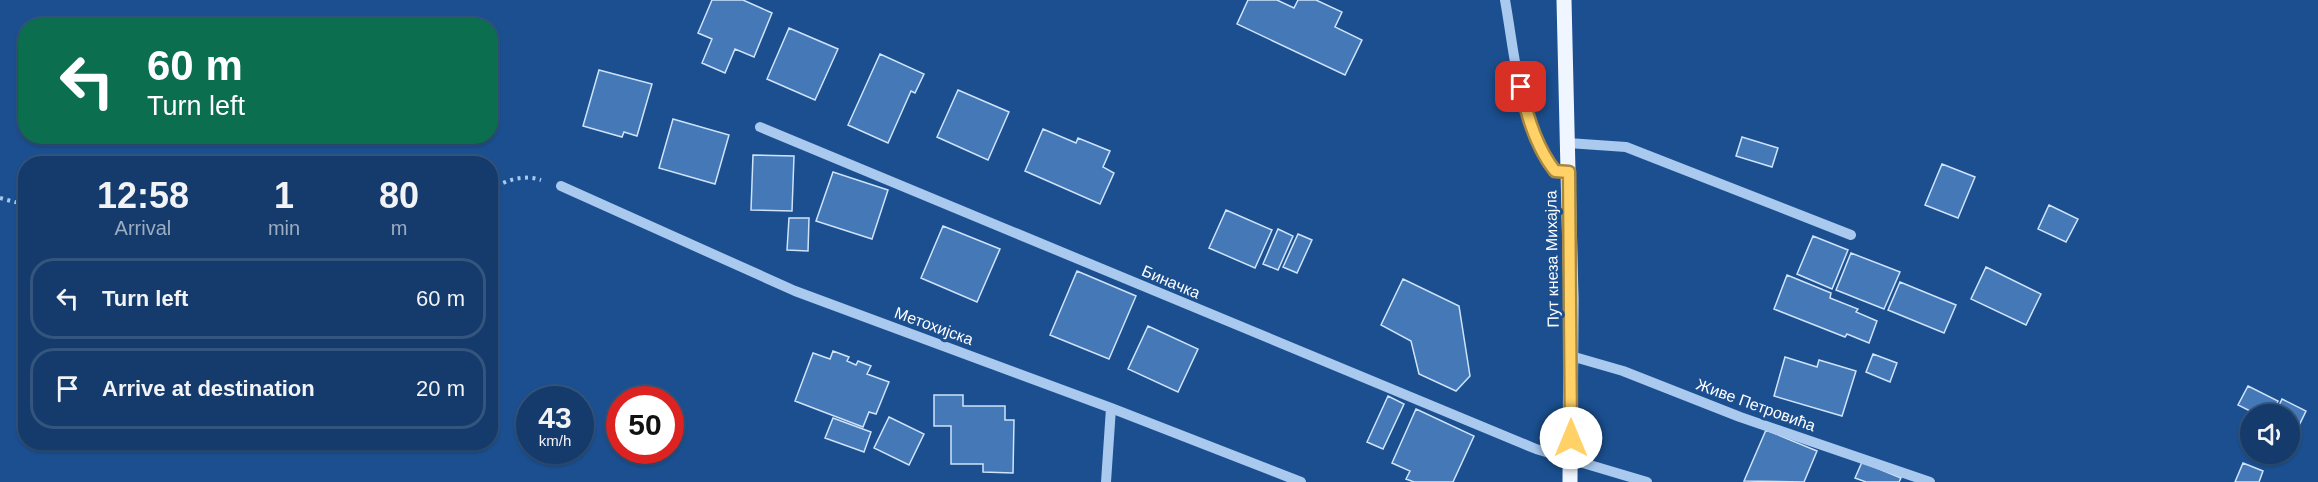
<!DOCTYPE html>
<meta charset="utf-8">
<style>
:root{--surface:#143b6b;--page:#214673;--text:#f1f3f6;--muted:#9dadc1;--line:#33557e}
body{margin:0;font-family:Arial,sans-serif;background:var(--page);color:var(--text);height:100vh;display:flex;flex-direction:column;font-size:22px;white-space:nowrap}
*{box-sizing:border-box;margin:0}
p{font-size:20px;color:var(--muted)}
.icon{flex:none;width:33px;height:33px;fill:none;stroke:currentColor;stroke-width:2;stroke-linecap:round;stroke-linejoin:round}
.map{position:relative;flex:1;overflow:hidden}
.details{position:absolute;left:18px;top:156px;width:480px;height:294px;display:flex;flex-direction:column;background:var(--surface);border-radius:24px;box-shadow:0 2px 4px #0004,0 0 0 2px var(--line)}
.details>*{flex:none}
.banner{position:absolute;left:18px;top:18px;width:480px;height:126px;border-radius:24px;box-shadow:0 2px 4px #0004,0 0 0 2px var(--line);background:#0b6e4f;color:#fff;overflow:hidden}
.fabs{position:absolute;left:2240px;top:404px;display:grid;gap:12px}
.fabs a{display:grid;place-items:center;width:60px;height:60px;border-radius:50%;background:var(--surface);box-shadow:0 2px 4px #0004,0 0 0 2px var(--line);font-size:30px}
.speed{position:absolute;left:516px;top:386px;display:flex;gap:12px;font-size:30px;font-weight:700;text-align:center}
.speed>*{display:grid;place-content:center;width:78px;height:78px;border-radius:50%;background:var(--surface);box-shadow:0 2px 4px #0004,0 0 0 2px var(--line);line-height:1}
.speed small{font-size:15px;font-weight:400}
.speed .limit{border:9px solid #d22;background:#fff;color:#111}
.pin{position:absolute;display:grid;place-items:center;width:51px;height:51px;color:#fff;margin:-26px;border-radius:12px;box-shadow:0 3px 9px #0006}
.me{position:absolute;width:66px;margin:-33px;rotate:0deg;stroke-linejoin:round;filter:drop-shadow(0 0 4px #0008)}
.turn{display:flex;align-items:center;gap:21px;height:126px;padding:0 30px;font-size:27px}
.turn .icon{width:78px;height:78px;stroke-width:2.5}
.turn b{display:block;font-size:42px;line-height:51px}
.eta{display:flex;justify-content:space-evenly;align-items:center;height:102px;text-align:center}
.eta b{font-size:36px;font-weight:700;line-height:42px}
ul{padding:0;list-style:none}
li{display:flex;align-items:center;gap:18px;height:81px;margin:0 12px 9px;padding:0 18px;border:3px solid var(--line);border-radius:24px}
li div{flex:1}
li b{display:block;font-size:22px}
li em{font-style:normal}
.map>svg:first-child{display:block}
</style>
<div class="map">
<svg width="2318" height="482" viewBox="0 0 2318 482">
<rect width="100%" height="100%" fill="#1b4f8f"/>
<!-- building -->
<path fill="#4478b7" stroke="#cfe3fa" stroke-width="1.5" d="M712 0H743L772 13 754 57 735 49 725 73 702 63 712 39 698 33Z
M1248 0H1277L1294 8 1298 0H1316L1342 12 1335 27 1362 40 1345 75 1237 24Z
M789 28 838 49 815 100 767 79Z
M880 54 924 74 915 93 911 91 888 143 848 125Z
M599 70 652 84 637 136 624 132 622 137 583 126Z
M958 90 1009 112 988 160 937 137Z
M673 119 729 135 715 184 659 168Z
M1043 129 1076 143 1078 138 1110 151 1103 167 1114 173 1100 204 1025 171Z
M1742 137 1778 148 1772 167 1736 156Z
M753 155 794 156 792 211 751 210Z
M1942 164 1975 177 1958 218 1925 205Z
M833 172 888 190 872 239 816 221Z
M2049 205 2078 219 2066 242 2038 229Z
M1226 210 1272 230 1255 268 1209 248Z
M789 218H809L808 251 787 250Z
M943 226 1000 249 977 302 921 278Z
M1278 229 1293 236 1278 270 1263 264Z
M1298 234 1312 240 1297 273 1283 267Z
M1813 236 1848 250 1832 289 1797 274Z
M1851 253 1900 272 1884 309 1836 290Z
M1986 267 2041 294 2026 325 1971 299Z
M1077 271 1136 296 1109 359 1050 335Z
M1787 275 1831 293 1830 298 1858 309 1856 312 1877 321 1869 343 1847 334 1845 337 1774 309Z
M1403 279 1459 306 1470 376 1456 391 1419 374 1411 341 1381 325Z
M1900 282 1956 305 1944 333 1888 310Z
M1148 326 1198 349 1178 392 1128 369Z
M833 351 849 357 847 361 856 365 858 361 871 366 867 374 889 382 876 414 869 412 863 427 795 401 813 353 830 359Z
M1873 354 1897 363 1890 382 1866 372Z
M1785 357 1817 367 1819 360 1856 371 1842 416 1774 396Z
M2248 386 2278 401 2271 414H2256L2238 405Z
M934 395H963V406H1005V420H1014L1013 473 983 472V464H951V426H934Z
M1388 396 1404 404 1383 449 1367 442Z
M2282 399 2306 411 2292 440 2289 438V414H2275Z
M1416 409 1474 436 1453 482H1414L1406 479 1410 471 1392 463Z
M889 417 924 434 909 465 874 448Z
M833 418 871 432 864 452 825 438Z
M1766 430 1817 451 1804 482 1744 481Z
M1862 462 1901 478 1899 482H1866L1855 478Z
M2243 463 2263 471 2259 482H2235Z"/>
<g fill="none" stroke-linecap="round" stroke-linejoin="round">
<!-- path -->
<path stroke="#a9c9ee" stroke-width="4" stroke-dasharray="3 4.5" stroke-linecap="butt" d="M490 190C506 180 523 174 541 180
M0 198 26 205"/>
<!-- minor -->
<path stroke="#a9c9ee" stroke-width="10" d="M1505 0C1515 55 1519 127 1555 171L1569 172
M760 127 1536 449 1647 482
M1568 143 1626 147 1851 235
M561 186 795 291 1111 408 1301 482
M1571 356 1623 371 1740 417 1930 482
M1106 482 1111 408"/>
<!-- major -->
<path stroke="#f0f6ff" stroke-width="15" d="M1564 0 1571 299 1570 482"/>
</g>
<g fill="none" stroke-linecap="round" stroke-linejoin="round">
<!-- route casing -->
<g stroke="#a68842" stroke-width="15">
<path id="route" d="M1521 87C1527 117 1536 147 1555 171L1569 172 1571 438"/>
</g>
<!-- route -->
<use href="#route" stroke="#ffd166" stroke-width="10"/>
</g>
<g text-anchor="middle" dominant-baseline="central" stroke-width="6" stroke-linejoin="round" paint-order="stroke">
<!-- street labels -->
<g font-size="16" fill="#fff" stroke="#1b4f8f">
<text transform="translate(1552 259) rotate(-91)">Пут кнеза Михајла</text>
<text transform="translate(1171 282) rotate(23)">Биначка</text>
<text transform="translate(934 326) rotate(20)">Метохијска</text>
<text transform="translate(1756 405) rotate(20)">Живе Петровића</text>
</g>
</g>
</svg>
<div class="fabs">
<a><svg class="icon" aria-label="sound" viewBox="0 0 24 24"><path d="M4 9h4l5-4v14l-5-4H4zM17 9q2 3 0 6"/></svg></a>
</div>
<div class="speed"><div>43<small>km/h</small></div><div class="limit">50</div></div>
<div class="pin" style="left:1521px;top:87px;background:#d93025"><svg class="icon" aria-label="arrive" viewBox="0 0 24 24"><path d="M6 21V4h12l-3 4 3 4H6"/></svg></div>
<svg class="me" style="left:1571px;top:438px" viewBox="-20 -20 40 40"><circle r="19" fill="#fff"/><path d="M0-13L10 11 0 6-10 11z" fill="#ffd166"/></svg>
<div class="banner">
<div class="turn"><svg class="icon" aria-label="left" viewBox="0 0 24 24"><path d="M17 20v-9H6M10 6l-5 5 5 5"/></svg><div><b>60 m</b>Turn left</div></div>
</div>
<section class="details">
<div class="eta">
<div><b>12:58</b><p>Arrival</p></div>
<div><b>1</b><p>min</p></div>
<div><b>80</b><p>m</p></div>
</div>
<ul>
<li><svg class="icon" aria-label="left" viewBox="0 0 24 24"><path d="M17 20v-9H6M10 6l-5 5 5 5"/></svg><div><b>Turn left</b></div><em>60 m</em></li>
<li><svg class="icon" aria-label="arrive" viewBox="0 0 24 24"><path d="M6 21V4h12l-3 4 3 4H6"/></svg><div><b>Arrive at destination</b></div><em>20 m</em></li>
</ul>
</section>
</div>
